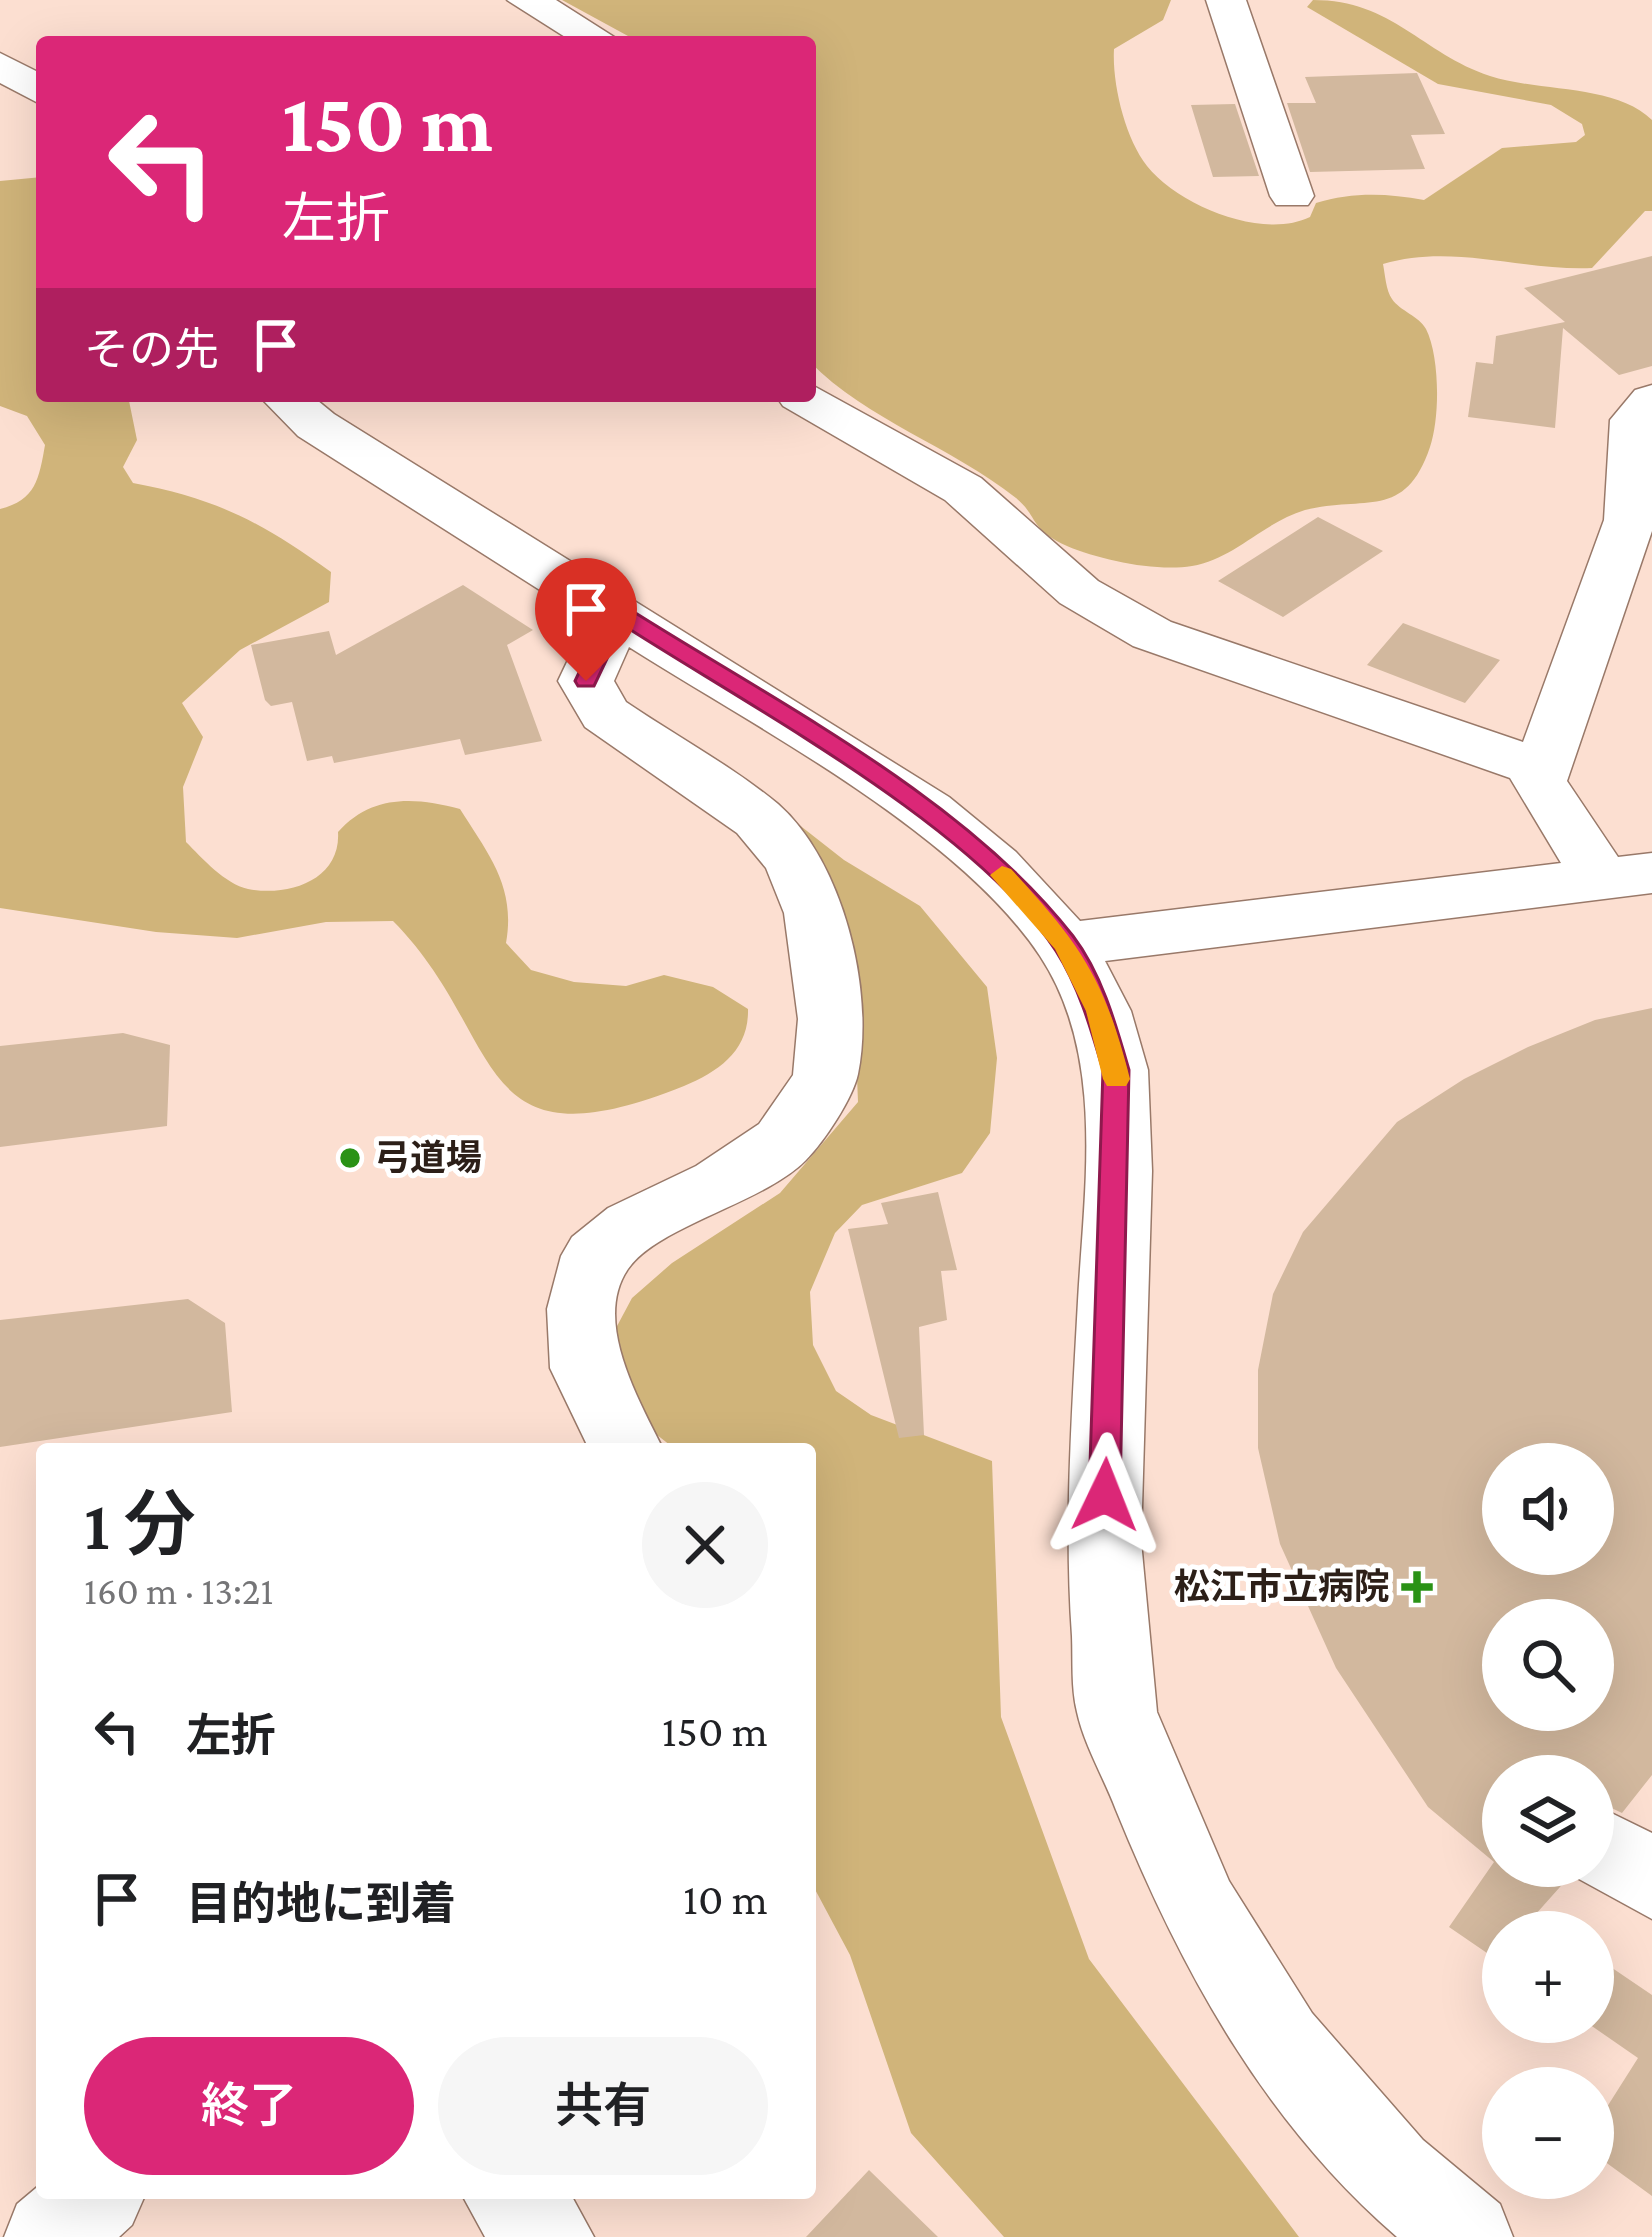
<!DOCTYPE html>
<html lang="ja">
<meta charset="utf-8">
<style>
:root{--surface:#fff;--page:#f6f6f6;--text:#202124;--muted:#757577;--accent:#db2777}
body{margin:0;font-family:"Crimson Pro","Noto Sans JP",serif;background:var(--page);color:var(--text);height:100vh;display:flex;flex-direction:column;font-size:45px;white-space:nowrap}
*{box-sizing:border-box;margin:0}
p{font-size:39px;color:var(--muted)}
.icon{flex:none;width:66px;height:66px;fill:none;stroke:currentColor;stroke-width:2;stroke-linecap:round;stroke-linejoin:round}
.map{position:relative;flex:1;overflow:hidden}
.drawer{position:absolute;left:36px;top:1443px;width:780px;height:756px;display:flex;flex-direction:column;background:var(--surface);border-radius:12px;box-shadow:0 12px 48px #0002}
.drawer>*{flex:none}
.hud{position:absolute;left:36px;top:36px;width:780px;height:366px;border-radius:12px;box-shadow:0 12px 48px #0002;background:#db2777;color:#fff;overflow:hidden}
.buttons{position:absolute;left:1482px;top:1443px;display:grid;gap:24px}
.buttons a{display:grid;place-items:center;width:132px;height:132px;border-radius:50%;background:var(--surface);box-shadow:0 12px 48px #0002;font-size:60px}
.pin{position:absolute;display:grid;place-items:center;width:102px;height:102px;color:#fff;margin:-123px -51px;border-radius:50% 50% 50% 0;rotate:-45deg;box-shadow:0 0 12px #0007}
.pin .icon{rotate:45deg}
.me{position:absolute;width:132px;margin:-66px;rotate:2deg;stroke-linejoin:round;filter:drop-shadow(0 0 9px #0008)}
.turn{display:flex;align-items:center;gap:42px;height:252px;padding:0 48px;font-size:54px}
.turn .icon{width:156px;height:156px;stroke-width:2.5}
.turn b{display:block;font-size:84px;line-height:102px}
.then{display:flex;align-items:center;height:114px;padding:0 48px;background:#0003;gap:24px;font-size:45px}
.round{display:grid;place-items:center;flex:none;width:126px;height:126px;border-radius:63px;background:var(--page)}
.overview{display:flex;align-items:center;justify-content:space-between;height:204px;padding:0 48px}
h1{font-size:72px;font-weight:600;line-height:90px}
.action{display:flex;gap:24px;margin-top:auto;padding:24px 48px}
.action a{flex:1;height:138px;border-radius:72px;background:var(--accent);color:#fff;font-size:48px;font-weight:600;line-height:138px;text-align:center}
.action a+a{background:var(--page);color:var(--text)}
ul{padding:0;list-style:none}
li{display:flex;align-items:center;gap:36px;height:168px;padding:0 48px}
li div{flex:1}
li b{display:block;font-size:45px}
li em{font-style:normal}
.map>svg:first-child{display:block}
</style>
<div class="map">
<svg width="1652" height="2237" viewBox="0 0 1652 2237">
<rect width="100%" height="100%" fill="#fcdfd1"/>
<!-- green -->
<path fill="#d0b47a" d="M562 0H1171L1163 20 1114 49C1112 84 1125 138 1147 166 1179 206 1263 240 1310 217L1316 203C1352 192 1386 193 1424 200L1502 148 1576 142 1585 135 1582 124 1551 105 1438 84 1307 7 1313 0C1393 0 1421 53 1490 76 1538 92 1615 84 1652 120V211H1645L1592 268C1521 271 1452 243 1383 264 1385 274 1386 291 1392 299 1400 311 1419 316 1426 329 1440 357 1440 418 1430 447 1405 521 1365 495 1305 510 1264 522 1234 559 1192 566 1156 572 1100 560 1067 546 1029 529 1038 516 1016 498 952 447 867 420 810 362V42H639Z
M42 177V396H128L137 440 123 467 133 483C218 499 261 522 331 572L329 602 240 650 182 703 203 737 183 787 186 842C202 858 225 884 248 889 290 897 341 879 338 832 372 794 415 797 460 809 489 855 516 887 506 943L531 970 574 982 626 986 664 975 713 987 748 1009C749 1050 720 1071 684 1086 467 1173 508 1037 393 921L326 922 237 938 156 932 0 908V509C36 500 39 479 45 445L27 416 0 406V181Z
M747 784 844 860 920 906 987 987 997 1058 990 1133 962 1173 862 1205 835 1233 810 1292 813 1345 836 1391 871 1415 992 1461 1001 1717 1089 1959 1299 2237H1004L911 2133 850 1955 810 1880V1573C816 1532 810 1492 810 1449H675L629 1413 616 1328 632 1298 672 1263 780 1193 858 1102 856 1052Z"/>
<!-- building -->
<path fill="#d2b89e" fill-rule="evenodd" d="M1417 73 1445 134 1411 135 1425 169 1310 172 1287 103H1316L1305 77Z
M1235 104 1259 176 1213 177 1191 105Z
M1652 256V366L1619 375 1563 328 1555 428 1468 417 1476 362 1493 364 1496 336 1565 322 1524 288Z
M1318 517 1383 551 1283 617 1218 581Z
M463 585 533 630 507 645 542 741 465 755 460 739 334 763 332 756 307 761 292 702 271 706 265 700 251 645 329 631 336 655Z
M1403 623 1500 660 1465 703 1367 665Z
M1652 1008V1775L1622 1813 1599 1802 1593 1805V1776H1503V1866H1561L1568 1878 1535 1915 1559 1932H1503V1964L1449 1927 1494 1862 1428 1807 1336 1668 1280 1544 1258 1448V1370L1273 1294 1303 1232 1397 1122 1464 1079 1528 1047 1595 1020ZM1503 1464H1593V1554H1503ZM1503 1620H1593V1710H1503Z
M123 1033 170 1045 167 1126 0 1147V1046Z
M938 1192 957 1270 941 1271 947 1320 919 1327 924 1435 899 1438 848 1229 888 1224 881 1203Z
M188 1299 225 1323 232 1412 0 1447V1320Z
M1593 1955 1652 1995V2196L1593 2153V2129L1638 2058 1586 2022H1593Z
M869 2170 938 2237H806Z"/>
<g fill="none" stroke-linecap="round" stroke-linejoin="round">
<!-- minor casing -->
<g stroke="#997969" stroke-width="3">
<path id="minor" d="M507 0H556L622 42H573Z
M1206 0H1246L1314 196 1308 205H1276L1270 196Z
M0 53 42 74V105L0 83Z
M810 384 981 478 1098 581 1171 622 1523 742 1604 520 1610 420 1635 390 1652 385V531L1567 781 1618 857 1652 853V893L1105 961 1131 1011 1148 1070 1152 1171 1141 1541 1157 1712 1229 1881 1312 2013 1423 2140 1500 2204 1513 2237H1397C1264 2122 1181 1970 1116 1810 1104 1778 1084 1745 1077 1712 1071 1688 1073 1660 1072 1636 1064 1523 1072 1413 1078 1301 1084 1188 1106 1056 1040 956 958 832 755 727 629 647L614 681 626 702C676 736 732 766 778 804 843 861 875 991 858 1074 853 1098 824 1142 806 1160 764 1203 657 1226 628 1269 592 1321 640 1402 663 1449H589L550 1368 547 1309 561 1256 572 1237 608 1208 696 1166 759 1124 793 1075 798 1019 784 913 766 868 737 833 585 727 558 681 587 620 298 436 259 396H312L334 414 949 797 1016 852 1080 921 1561 863 1510 778 1133 646 1060 603 945 500 783 406 776 396H810Z
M1597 1806 1652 1833V1919L1568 1873 1565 1866H1593Z
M42 2183V2193H146L132 2225 119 2237H4L17 2204Z
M461 2193H570L594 2237H485Z"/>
</g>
<!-- minor -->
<use href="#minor" fill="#fff" fill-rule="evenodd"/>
</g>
<!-- route -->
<path fill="#db2777" stroke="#8e194d" stroke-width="3" d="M610 607H626C774 701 965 797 1073 936 1102 974 1116 1025 1129 1070L1120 1495 1116 1504 1105 1508 1089 1495 1103 1070C1091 1029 1079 987 1056 951 976 827 750 707 623 625L594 686H578L575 681Z"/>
<!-- slow -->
<path fill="#f59e0b" d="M1002 866 1011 869C1081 945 1104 977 1130 1079L1126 1086H1107L1103 1079 1086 1011 1055 949 990 875Z"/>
<!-- markers -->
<g fill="#2a9216" stroke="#fff" stroke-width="4.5">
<circle cx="350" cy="1158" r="12"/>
<path d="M1411 1569h12v12h12v12h-12v12h-12v-12h-12v-12h12z"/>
</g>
<g text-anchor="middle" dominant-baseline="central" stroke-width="10" stroke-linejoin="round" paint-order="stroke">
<!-- poi labels -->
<g font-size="36" font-weight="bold" fill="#2c1f18" stroke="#fff" text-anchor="start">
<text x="374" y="1158">弓道場</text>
<text x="1390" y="1587" text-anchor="end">松江市立病院</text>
</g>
</g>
</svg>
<div class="buttons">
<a><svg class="icon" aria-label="sound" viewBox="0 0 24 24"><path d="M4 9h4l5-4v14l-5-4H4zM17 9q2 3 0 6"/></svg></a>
<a><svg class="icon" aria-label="search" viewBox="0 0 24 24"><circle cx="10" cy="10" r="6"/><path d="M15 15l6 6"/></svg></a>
<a><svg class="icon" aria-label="layers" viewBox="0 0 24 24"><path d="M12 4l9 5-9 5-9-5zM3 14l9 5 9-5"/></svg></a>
<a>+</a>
<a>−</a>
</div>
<div class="pin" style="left:586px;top:681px;background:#d93025"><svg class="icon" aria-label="arrive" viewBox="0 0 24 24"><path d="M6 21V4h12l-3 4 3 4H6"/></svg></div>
<svg class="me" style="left:1105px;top:1495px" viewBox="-20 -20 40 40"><path d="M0-17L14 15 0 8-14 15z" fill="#db2777" stroke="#fff" stroke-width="4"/></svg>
<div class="hud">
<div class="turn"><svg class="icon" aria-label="left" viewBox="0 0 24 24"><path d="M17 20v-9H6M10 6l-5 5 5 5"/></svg><div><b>150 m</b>左折</div></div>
<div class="then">その先<svg class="icon" aria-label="arrive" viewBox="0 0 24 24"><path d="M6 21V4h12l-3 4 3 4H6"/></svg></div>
</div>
<section class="drawer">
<div class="overview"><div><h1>1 分</h1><p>160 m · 13:21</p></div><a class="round"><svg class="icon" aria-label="close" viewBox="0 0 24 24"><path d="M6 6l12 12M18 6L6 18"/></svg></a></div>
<ul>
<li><svg class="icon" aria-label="left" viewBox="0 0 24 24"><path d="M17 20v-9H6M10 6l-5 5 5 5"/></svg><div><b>左折</b></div><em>150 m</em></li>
<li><svg class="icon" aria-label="arrive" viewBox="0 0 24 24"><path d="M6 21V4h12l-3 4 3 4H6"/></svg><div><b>目的地に到着</b></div><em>10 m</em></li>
</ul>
<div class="action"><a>終了</a><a>共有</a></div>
</section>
</div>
